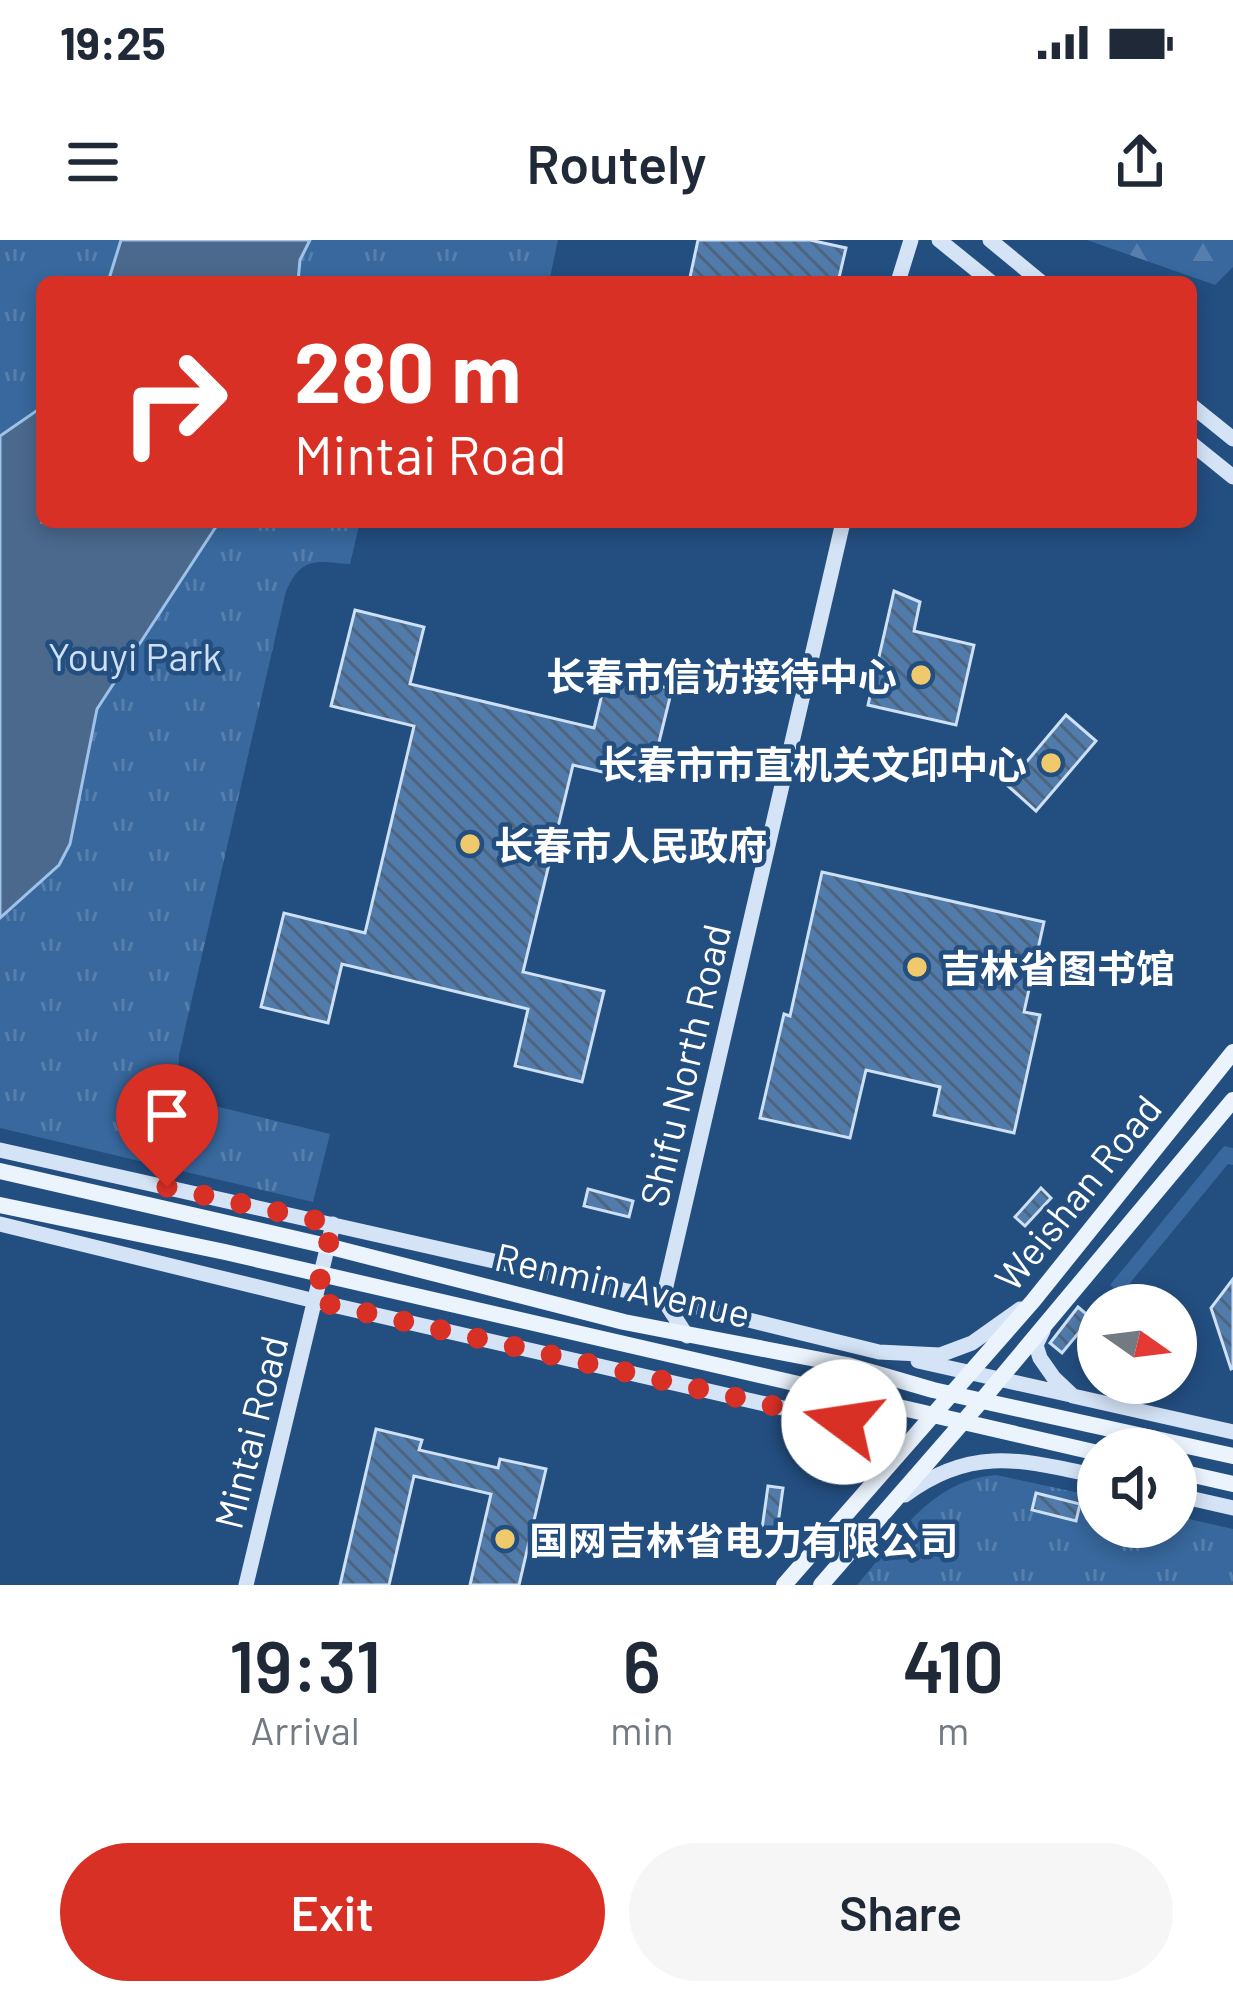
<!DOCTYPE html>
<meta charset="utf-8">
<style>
:root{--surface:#fff;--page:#f6f6f7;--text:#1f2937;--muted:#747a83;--accent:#d93025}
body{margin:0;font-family:Barlow,"Noto Sans SC",sans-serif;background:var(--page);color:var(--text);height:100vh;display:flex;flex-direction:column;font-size:45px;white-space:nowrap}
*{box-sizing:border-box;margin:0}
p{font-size:39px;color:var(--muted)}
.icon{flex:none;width:66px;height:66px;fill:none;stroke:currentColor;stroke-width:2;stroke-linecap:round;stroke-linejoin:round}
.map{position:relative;height:1345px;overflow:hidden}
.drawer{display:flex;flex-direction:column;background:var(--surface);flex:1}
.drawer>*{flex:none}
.banner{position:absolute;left:36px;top:36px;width:1161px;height:252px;border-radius:18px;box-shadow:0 6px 18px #0003;background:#d93025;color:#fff;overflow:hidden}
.needle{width:78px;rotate:104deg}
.tools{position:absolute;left:1077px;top:1044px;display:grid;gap:24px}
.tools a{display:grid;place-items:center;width:120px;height:120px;border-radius:50%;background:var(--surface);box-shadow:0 6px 18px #0003;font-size:60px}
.pin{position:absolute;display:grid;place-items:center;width:102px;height:102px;color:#fff;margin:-123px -51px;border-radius:50% 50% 50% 0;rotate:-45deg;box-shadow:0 0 12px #0007}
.pin .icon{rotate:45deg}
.me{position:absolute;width:132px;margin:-66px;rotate:284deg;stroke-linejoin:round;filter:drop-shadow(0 0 9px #0008)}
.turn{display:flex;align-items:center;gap:42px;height:252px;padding:0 60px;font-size:54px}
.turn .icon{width:156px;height:156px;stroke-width:2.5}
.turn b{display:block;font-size:84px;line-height:102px}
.eta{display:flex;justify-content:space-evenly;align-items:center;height:204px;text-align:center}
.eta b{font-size:72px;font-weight:600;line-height:84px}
.button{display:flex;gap:24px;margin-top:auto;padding:24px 60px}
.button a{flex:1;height:138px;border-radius:72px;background:var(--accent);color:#fff;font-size:48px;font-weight:600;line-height:138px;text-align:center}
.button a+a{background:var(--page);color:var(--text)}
.status{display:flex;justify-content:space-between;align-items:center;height:84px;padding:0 60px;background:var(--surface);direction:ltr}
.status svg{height:33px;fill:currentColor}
header{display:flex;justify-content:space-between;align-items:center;height:156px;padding:0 60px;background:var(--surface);font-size:54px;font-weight:600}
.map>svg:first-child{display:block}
</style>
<div class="status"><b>19:25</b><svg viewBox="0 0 49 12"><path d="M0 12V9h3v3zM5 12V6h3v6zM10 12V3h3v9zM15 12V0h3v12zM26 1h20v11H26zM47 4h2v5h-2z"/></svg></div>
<header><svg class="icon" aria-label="menu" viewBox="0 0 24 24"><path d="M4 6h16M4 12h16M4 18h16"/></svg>Routely<svg class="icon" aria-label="share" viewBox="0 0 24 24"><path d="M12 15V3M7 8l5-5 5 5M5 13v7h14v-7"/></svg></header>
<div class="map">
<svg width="1233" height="1345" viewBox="0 0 1233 1345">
<defs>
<pattern id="forest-firs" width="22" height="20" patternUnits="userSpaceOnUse" patternTransform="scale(3)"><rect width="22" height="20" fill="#38689e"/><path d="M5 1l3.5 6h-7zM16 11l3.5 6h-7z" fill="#567fad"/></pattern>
<pattern id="park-tufts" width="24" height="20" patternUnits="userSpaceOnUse" patternTransform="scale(3)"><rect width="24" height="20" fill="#38689e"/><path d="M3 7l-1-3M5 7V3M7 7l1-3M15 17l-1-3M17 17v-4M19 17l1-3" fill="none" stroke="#567fad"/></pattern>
<pattern id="building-back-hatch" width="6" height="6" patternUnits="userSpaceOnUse" patternTransform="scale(3)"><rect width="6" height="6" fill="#507bab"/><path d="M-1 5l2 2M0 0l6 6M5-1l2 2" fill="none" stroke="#4e647c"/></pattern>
</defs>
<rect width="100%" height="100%" fill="#234e80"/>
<!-- green -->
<path fill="#38689e" d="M1224 906 1233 908V925L1228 924 1121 1054 1110 1045Z"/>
<!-- forest -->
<path fill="url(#forest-firs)" d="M1087 0H1233V27L1215 45Z"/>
<!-- park -->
<path fill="url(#park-tufts)" d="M0 0H558L549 42H42V282H360L350 324C315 321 302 316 286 351L179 815 178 835 198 862 330 894 313 962 0 888Z
M996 1235 1098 1257V1287H1176V1276L1233 1289V1345H857C899 1297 928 1241 996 1235Z"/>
<!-- water -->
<path fill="#4a698d" stroke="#9ec2e8" stroke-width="3" d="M121 0H310L300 20 298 42H108Z
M42 167V282H219L97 469 70 604 59 625 0 678V196Z"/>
<!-- building -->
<path fill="url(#building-back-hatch)" stroke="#cde0f5" stroke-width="3" d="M698 0H810L846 8 838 42H689Z
M894 351 920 362 914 391 974 405 956 485 868 465Z
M355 370 424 387 410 444 594 488 607 433 672 449 649 543 573 525 523 732 604 751 582 842 515 826 528 769 342 724 328 783 261 767 284 673 365 693 414 486 331 466Z
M1066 475 1096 501 1036 571 1007 545Z
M822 632 1044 682 1024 772 1040 775 1014 893 934 875 940 847 866 830 850 898 760 878 784 774 790 776Z
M1041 948 1051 958 1025 986 1015 977Z
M588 949 633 961 629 977 584 966Z
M1233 1039V1128L1231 1129 1211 1068Z
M1078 1067 1091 1078 1062 1113 1050 1103Z
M376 1189 422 1200 419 1210 498 1228 500 1219 546 1229 519 1345H470L491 1254 414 1236 389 1345H340Z
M768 1246 783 1248 777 1291 762 1289Z
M1036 1253 1080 1264 1076 1281 1032 1270Z"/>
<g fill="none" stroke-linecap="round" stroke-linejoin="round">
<!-- secondary -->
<path stroke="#d4e3f6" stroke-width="15" d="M939 0 991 42
M990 0 1041 42
M898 42 911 0
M1191 165 1233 199
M1191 203 1233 237
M0 910 663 1059 879 1112 940 1115 972 1103 1020 1069
M0 984 315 1061 844 1182C869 1194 870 1215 875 1240
M1043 1091 1036 1105 1040 1118 1054 1138 1073 1156 1233 1192
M687 1096 663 1059 843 282
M918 1121 1071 1155
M905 1255C972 1205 1023 1220 1098 1236
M1176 1255 1233 1268
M246 1345 333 984"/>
<!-- primary -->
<path stroke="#ebf3fd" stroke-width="16" d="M0 931 327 1006 624 1082 847 1125 933 1150 1233 1216
M0 965 225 1012 1098 1213
M1176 1231 1233 1244
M784 1345 1033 1061 1233 812
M821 1345 983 1159 1233 860"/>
</g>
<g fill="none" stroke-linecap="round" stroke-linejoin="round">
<!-- route -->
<path stroke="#d93025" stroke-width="21" stroke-dasharray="0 37.8" d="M167 947 333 984 315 1061 844 1182"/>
</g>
<!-- markers -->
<g fill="#f1c96d" stroke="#234e80" stroke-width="4.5">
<circle cx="921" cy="435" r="12"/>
<circle cx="1051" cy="523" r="12"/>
<circle cx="470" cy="604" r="12"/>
<circle cx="917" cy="727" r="12"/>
<circle cx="505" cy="1299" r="12"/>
</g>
<g text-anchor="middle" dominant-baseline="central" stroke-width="9" stroke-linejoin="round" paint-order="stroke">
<!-- park labels -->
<g font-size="39" fill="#cde0f5" stroke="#234e80">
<text x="135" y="415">Youyi Park</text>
</g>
<!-- poi labels -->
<g font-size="39" font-weight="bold" fill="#fff" stroke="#234e80" text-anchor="start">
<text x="897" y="435" text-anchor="end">长春市信访接待中心</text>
<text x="1027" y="523" text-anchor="end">长春市市直机关文印中心</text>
<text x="494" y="604">长春市人民政府</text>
<text x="941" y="727">吉林省图书馆</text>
<text x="529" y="1299">国网吉林省电力有限公司</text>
</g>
<!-- street labels -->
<g font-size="39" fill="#fff" stroke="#234e80">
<text transform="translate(684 825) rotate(-77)">Shifu North Road</text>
<text transform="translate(1077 952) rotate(-51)">Weishan Road</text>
<text transform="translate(623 1044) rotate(13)">Renmin Avenue</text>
<text transform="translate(250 1192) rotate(-76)">Mintai Road</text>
</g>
</g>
</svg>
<div class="tools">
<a><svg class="needle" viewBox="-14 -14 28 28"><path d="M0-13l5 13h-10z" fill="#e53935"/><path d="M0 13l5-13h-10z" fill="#747a83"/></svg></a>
<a><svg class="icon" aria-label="sound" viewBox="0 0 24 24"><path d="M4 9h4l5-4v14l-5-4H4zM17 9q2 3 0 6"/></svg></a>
</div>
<div class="pin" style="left:167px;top:947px;background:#d93025"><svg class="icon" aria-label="arrive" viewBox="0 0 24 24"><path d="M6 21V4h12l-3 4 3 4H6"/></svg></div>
<svg class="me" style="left:844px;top:1182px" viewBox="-20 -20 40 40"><circle r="19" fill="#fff"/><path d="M0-13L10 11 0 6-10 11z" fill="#d93025"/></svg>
<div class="banner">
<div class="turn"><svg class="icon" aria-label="right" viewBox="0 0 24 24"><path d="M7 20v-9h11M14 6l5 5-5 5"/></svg><div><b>280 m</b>Mintai Road</div></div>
</div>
</div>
<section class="drawer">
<div class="eta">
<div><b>19:31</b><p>Arrival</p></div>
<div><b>6</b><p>min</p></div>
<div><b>410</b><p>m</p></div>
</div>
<div class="button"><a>Exit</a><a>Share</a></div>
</section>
